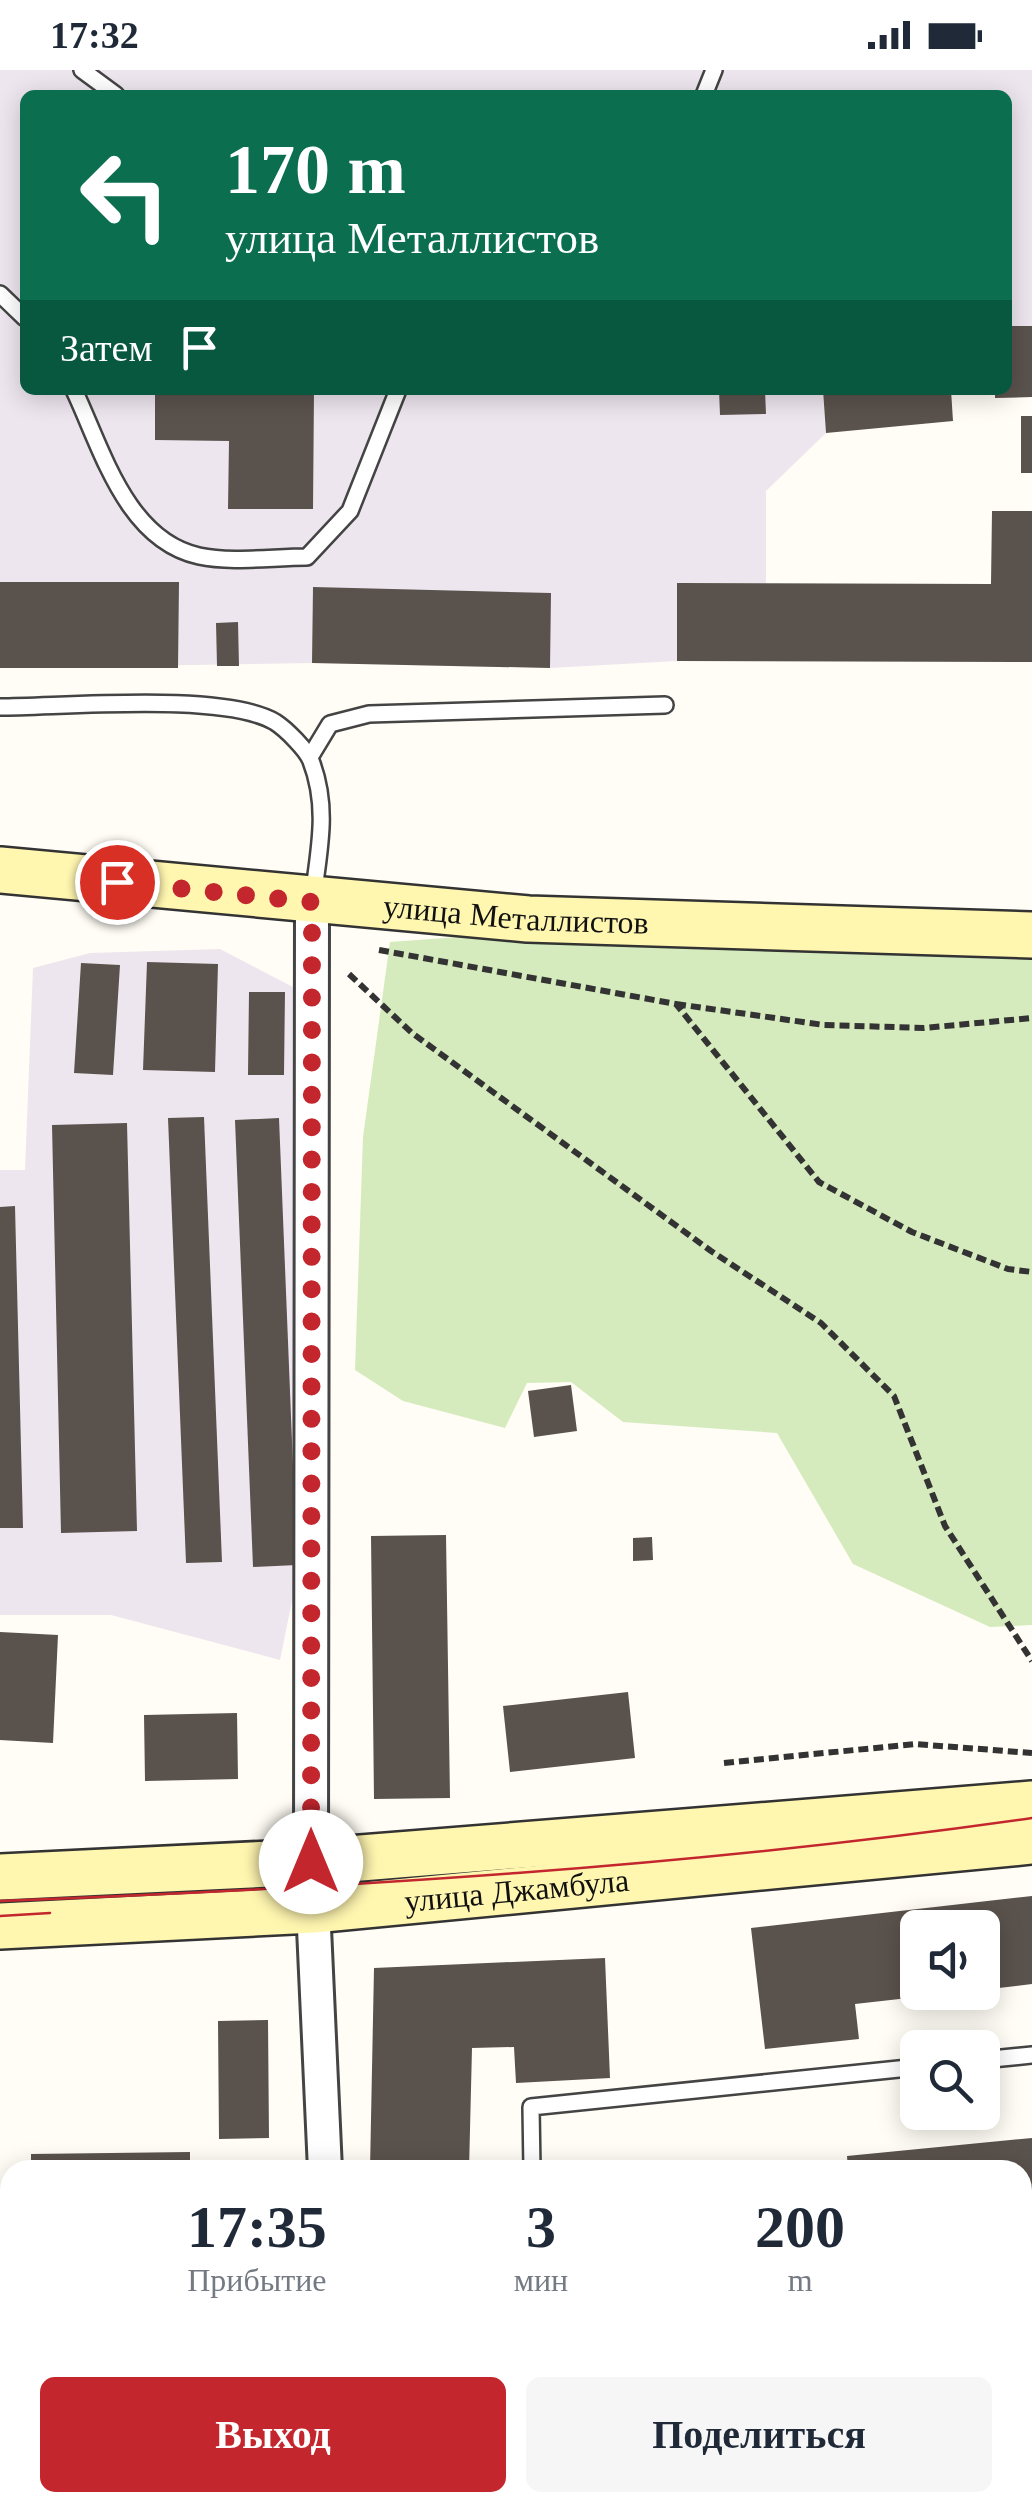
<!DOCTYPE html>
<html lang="ru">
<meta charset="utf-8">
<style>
:root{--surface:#fff;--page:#f6f6f7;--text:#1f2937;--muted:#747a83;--accent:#c4262e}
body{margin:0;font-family:Georgia,serif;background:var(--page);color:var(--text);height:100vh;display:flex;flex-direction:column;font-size:38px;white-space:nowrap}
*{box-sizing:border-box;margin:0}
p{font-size:32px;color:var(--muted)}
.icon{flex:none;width:55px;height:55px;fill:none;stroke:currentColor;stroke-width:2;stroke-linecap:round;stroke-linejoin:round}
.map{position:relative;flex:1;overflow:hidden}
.sheet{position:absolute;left:0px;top:2090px;width:1032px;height:352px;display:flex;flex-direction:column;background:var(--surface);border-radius:30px 30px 0 0;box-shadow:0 5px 25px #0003}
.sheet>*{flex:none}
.hud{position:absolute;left:20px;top:20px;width:992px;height:305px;border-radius:15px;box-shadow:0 5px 25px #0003;background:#0b6e4f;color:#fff;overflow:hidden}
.fabs{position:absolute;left:900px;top:1840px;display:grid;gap:20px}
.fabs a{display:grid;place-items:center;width:100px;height:100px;border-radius:15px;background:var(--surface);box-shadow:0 5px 25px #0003;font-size:50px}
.pin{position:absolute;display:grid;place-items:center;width:85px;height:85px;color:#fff;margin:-42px;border:5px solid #fff;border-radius:50%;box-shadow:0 2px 10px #0007}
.me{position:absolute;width:110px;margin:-55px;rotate:0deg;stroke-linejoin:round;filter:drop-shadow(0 0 8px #0008)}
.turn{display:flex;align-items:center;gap:35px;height:210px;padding:0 40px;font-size:45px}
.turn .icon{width:130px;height:130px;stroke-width:2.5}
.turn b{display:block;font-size:70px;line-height:85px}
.then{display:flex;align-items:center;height:95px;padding:0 40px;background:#0003;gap:20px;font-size:38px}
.eta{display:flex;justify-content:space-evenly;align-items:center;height:170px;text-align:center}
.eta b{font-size:60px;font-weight:700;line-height:70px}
.action{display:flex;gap:20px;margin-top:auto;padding:20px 40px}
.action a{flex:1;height:115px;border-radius:15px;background:var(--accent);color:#fff;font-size:40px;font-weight:700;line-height:115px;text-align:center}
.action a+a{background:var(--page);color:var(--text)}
.status{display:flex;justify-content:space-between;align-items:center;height:70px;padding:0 50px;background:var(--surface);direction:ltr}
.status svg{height:28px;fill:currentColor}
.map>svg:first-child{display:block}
</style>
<div class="status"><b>17:32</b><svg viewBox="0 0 49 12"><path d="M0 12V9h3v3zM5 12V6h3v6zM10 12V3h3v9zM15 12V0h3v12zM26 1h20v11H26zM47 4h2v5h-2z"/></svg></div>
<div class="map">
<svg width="1032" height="2441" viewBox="0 0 1032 2441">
<rect width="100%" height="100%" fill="#fffdf5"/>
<!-- industrial -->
<path fill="#eee6ef" d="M0 0H1032V256H1008V25H25V320H823L826 363 766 421V513H677V591L550 598 312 593 0 598Z
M220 879 293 917 298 1176 297 1506 280 1590 111 1545H0V1100H25L33 898 90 883Z"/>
<!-- green -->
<path fill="#d5ebbd" d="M556 860 1032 885V1555L990 1557 853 1494 777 1363 623 1352 571 1312 527 1313 505 1358 403 1331 355 1300 363 1067 390 872Z"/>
<!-- building -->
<path fill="#5a524d" d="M1008 256H1032V327L995 328V320H1008Z
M155 320H314L313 439H228L229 371 155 370Z
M719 320H765L766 344 720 345Z
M823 320H951L953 351 826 363Z
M1021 346H1032V403H1021Z
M992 441H1032V592L677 591V513L991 514Z
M0 512H179L178 598H0Z
M313 517 551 523 550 598 312 593Z
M238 552 239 596H217L216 553Z
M147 892 218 894 215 1002 143 1000Z
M81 893 120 895 113 1005 74 1003Z
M249 922H285L284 1005H248Z
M204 1047 222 1492 186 1493 168 1048Z
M279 1048 297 1495 253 1497 235 1050Z
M127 1053 137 1461 61 1463 52 1055Z
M15 1136 23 1458H0V1137Z
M571 1315 577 1361 534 1367 528 1321Z
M446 1465 450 1728 374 1729 371 1466Z
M652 1467 653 1490 633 1491V1468Z
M0 1562 58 1565 53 1673 0 1670Z
M628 1622 635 1688 510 1702 503 1636Z
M237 1643 238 1709 145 1711 144 1645Z
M1032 1826V1914L982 1920V1858H918V1922L935 1925 855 1934 859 1969 765 1979 751 1858Z
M605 1888 610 2008 516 2013 514 1977 472 1978 469 2100H370L374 1898Z
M268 1950 269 2068 219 2069 218 1951Z
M1032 2068V2138L1022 2139V2100H848L847 2086Z
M190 2082V2100H31V2084Z
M0 2244H10V2306H0Z
M40 2432H108V2441H40Z
M881 2432 882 2441H719L720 2436Z"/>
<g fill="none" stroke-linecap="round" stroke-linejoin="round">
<!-- lane casing -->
<g stroke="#444" stroke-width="20">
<path id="lane" d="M82 0 116 25
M704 25 714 0
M0 224 25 248
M74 320C102 379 126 470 199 486 231 493 273 487 307 487L350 441 398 320
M0 637C63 637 224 622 275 652 286 659 307 680 311 691 329 737 319 780 313 827
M310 687 330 654 369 644 665 635
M982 1990 1032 1985
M532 2100 531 2037 918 1997
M1022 2370 1026 2441
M921 2432V2441"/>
</g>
<!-- street casing -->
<g stroke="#444" stroke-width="38">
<path id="street" d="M312 831 311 1792 325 2100
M1022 2168 1032 2167
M339 2432 340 2441"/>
</g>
<!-- secondary casing -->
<g stroke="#333" stroke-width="50">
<g id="secondary">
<path id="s1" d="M0 800 528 849 1032 865"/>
<path d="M0 1807 311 1792 1032 1734"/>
<path id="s2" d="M0 1856 313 1840 1032 1771"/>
</g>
</g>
<!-- path -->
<path stroke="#333" stroke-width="6" stroke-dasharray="10 5" stroke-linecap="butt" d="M379 880 676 934 819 1112 912 1162 1008 1199 1032 1202
M349 904 412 963 711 1181 821 1253 894 1326 945 1456 1032 1591
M676 934 824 955 924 958 1032 948
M724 1693 915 1674 1032 1683"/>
<!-- lane -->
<use href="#lane" stroke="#fff" stroke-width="15"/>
<!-- street -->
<use href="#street" stroke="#fff" stroke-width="32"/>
<!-- secondary -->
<use href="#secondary" stroke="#fff6b0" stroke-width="45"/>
<!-- tram -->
<path stroke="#c4262e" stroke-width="2.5" d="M0 1831C344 1818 691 1797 1032 1748
M0 1846 50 1843"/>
</g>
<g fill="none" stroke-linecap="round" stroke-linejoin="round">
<!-- route -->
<path stroke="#c4262e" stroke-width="18" stroke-dasharray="0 32.4" d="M117 812 312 832 311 1792"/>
</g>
<g text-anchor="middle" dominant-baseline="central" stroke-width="10" stroke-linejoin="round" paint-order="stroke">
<!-- street labels -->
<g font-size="32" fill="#111" stroke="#fff">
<text stroke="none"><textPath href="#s1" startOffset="518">улица Металлистов</textPath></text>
<text stroke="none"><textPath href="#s2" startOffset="518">улица Джамбула</textPath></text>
</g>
</g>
</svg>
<div class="fabs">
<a><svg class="icon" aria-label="sound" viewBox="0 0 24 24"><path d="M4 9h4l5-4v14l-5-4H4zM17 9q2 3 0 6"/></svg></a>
<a><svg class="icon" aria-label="search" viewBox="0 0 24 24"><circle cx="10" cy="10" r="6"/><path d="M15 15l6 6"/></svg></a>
</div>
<div class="pin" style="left:117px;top:812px;background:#d93025"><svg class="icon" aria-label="arrive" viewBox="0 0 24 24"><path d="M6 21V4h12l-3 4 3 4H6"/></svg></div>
<svg class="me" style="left:311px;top:1792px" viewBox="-20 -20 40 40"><circle r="19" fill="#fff"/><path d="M0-13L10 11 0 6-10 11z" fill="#c4262e"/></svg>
<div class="hud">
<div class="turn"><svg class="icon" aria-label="left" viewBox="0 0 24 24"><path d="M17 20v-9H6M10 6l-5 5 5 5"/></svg><div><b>170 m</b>улица Металлистов</div></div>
<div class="then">Затем<svg class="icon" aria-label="arrive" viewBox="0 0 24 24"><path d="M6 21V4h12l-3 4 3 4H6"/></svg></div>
</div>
<section class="sheet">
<div class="eta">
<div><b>17:35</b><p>Прибытие</p></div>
<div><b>3</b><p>мин</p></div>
<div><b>200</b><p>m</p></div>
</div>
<div class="action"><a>Выход</a><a>Поделиться</a></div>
</section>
</div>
